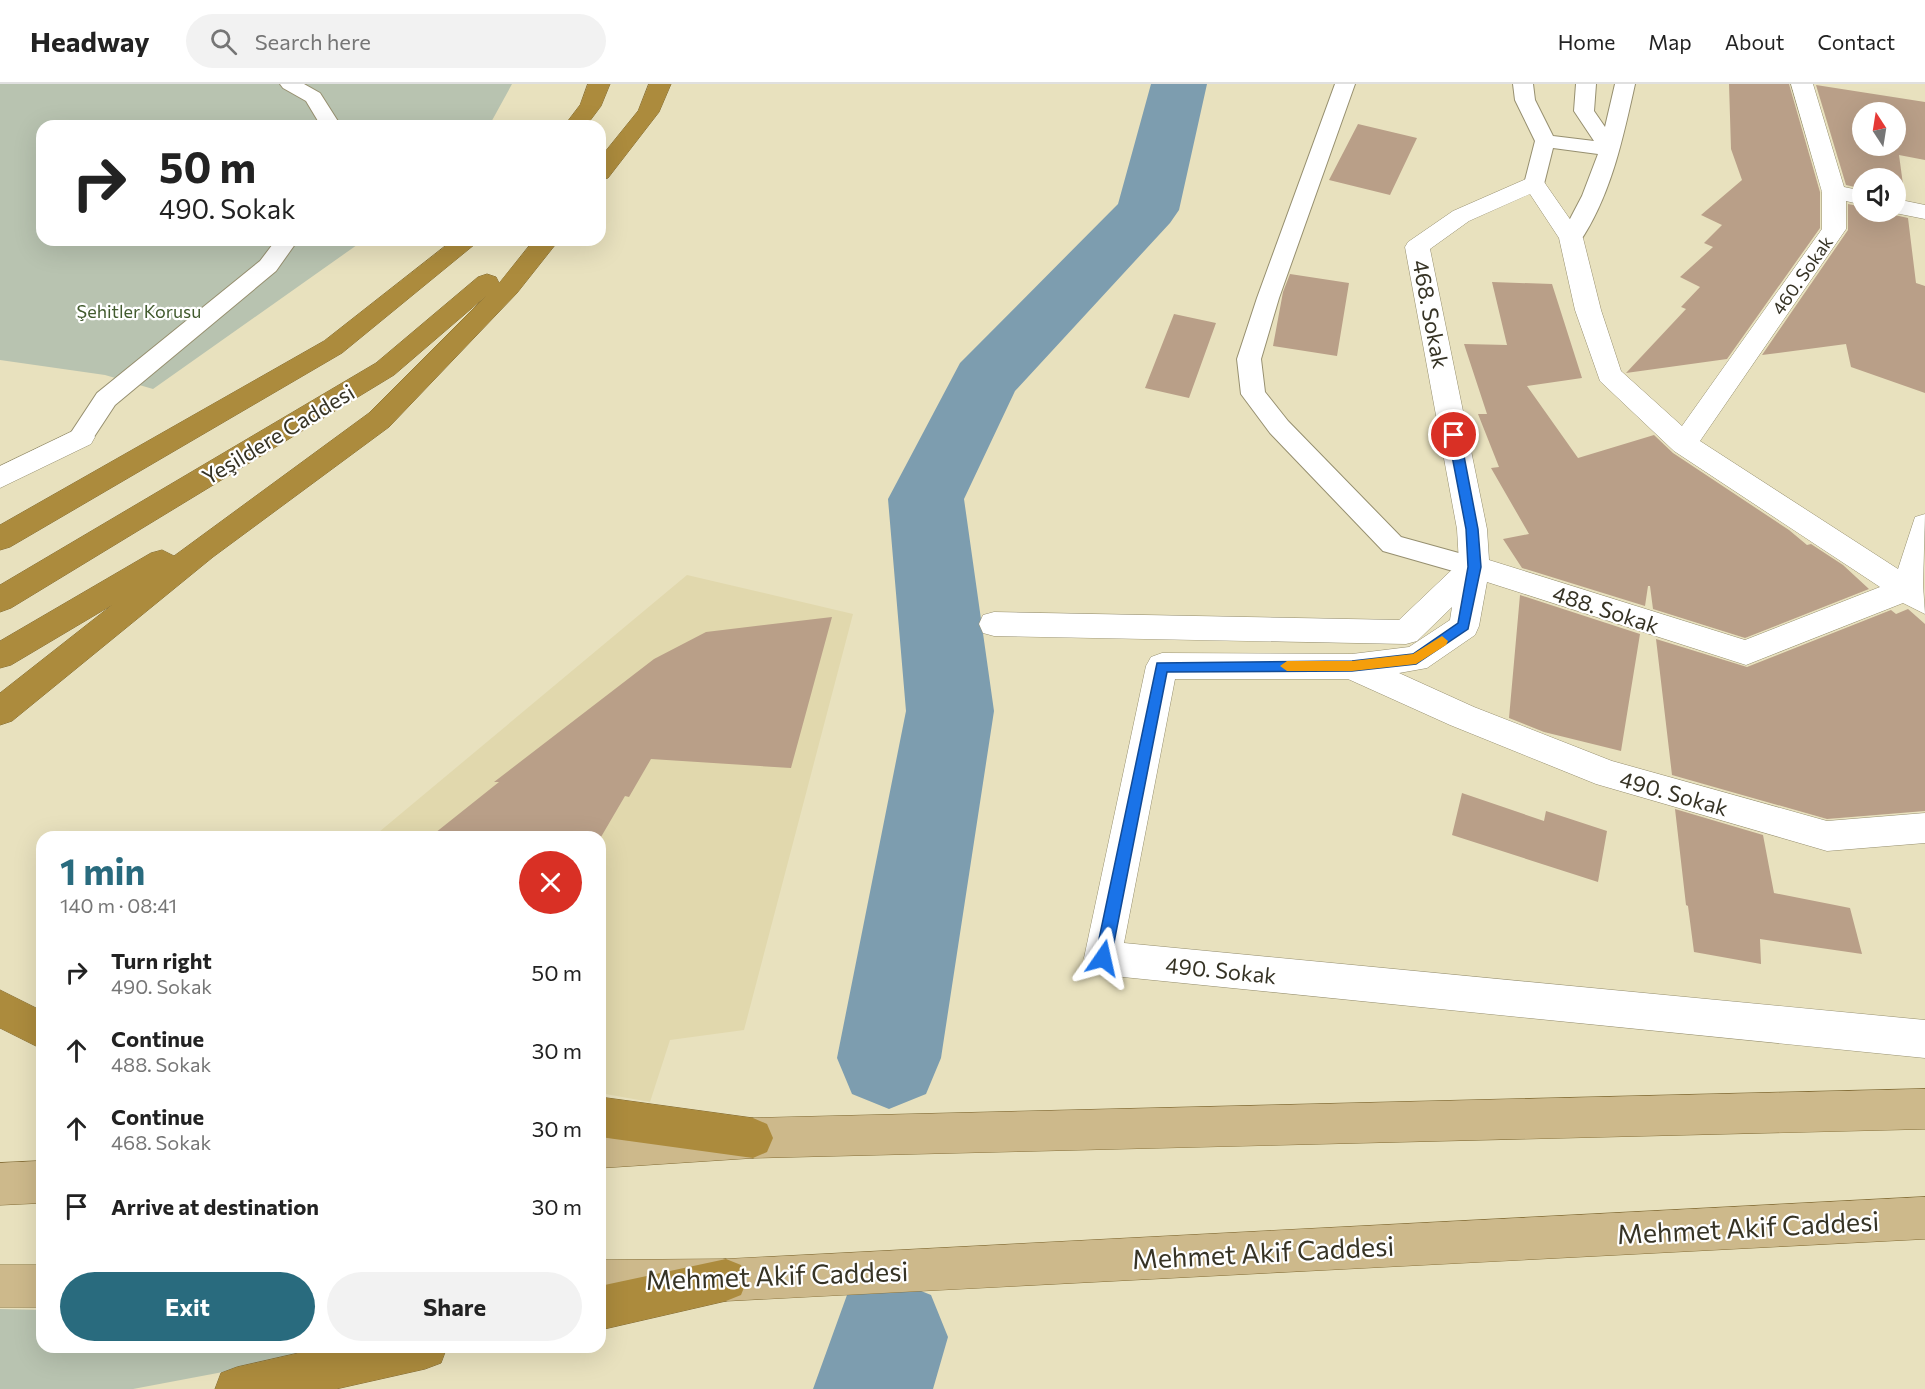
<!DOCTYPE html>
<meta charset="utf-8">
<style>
:root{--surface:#fff;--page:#f2f2f2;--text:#222;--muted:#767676;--line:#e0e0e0;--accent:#296b7e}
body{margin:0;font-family:Commissioner,sans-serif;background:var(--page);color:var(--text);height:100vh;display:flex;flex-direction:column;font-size:22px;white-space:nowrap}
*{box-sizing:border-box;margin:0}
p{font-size:20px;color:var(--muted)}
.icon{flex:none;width:33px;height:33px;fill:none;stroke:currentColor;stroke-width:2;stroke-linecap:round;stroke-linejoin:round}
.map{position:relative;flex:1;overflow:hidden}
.side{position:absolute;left:36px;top:747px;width:570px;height:522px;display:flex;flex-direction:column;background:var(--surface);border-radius:18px;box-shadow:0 6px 24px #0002}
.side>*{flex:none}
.hud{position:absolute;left:36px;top:36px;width:570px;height:126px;border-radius:18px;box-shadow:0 6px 24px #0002;background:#fff;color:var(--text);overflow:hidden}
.needle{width:39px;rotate:348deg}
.fabs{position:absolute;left:1852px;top:18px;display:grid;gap:12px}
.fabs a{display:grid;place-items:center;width:54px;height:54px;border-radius:50%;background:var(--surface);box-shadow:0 6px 24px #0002;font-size:30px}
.pin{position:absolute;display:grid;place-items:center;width:51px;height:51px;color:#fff;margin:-26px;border:3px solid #fff;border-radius:50%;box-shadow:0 2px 6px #0007}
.me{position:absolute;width:66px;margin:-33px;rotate:11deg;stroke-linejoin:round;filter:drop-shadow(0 0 4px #0008)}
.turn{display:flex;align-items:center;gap:21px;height:126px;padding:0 24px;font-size:27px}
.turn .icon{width:78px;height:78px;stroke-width:2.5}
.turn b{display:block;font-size:42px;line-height:51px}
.round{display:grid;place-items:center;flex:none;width:63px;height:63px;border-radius:32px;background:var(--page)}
.head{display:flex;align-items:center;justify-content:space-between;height:102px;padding:0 24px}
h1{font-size:36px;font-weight:700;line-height:45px;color:var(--accent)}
.button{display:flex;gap:12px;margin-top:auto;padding:12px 24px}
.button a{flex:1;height:69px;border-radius:36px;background:var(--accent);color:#fff;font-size:24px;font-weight:700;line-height:69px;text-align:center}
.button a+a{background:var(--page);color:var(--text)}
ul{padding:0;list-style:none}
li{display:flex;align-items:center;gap:18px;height:78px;padding:0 24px}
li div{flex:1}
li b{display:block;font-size:22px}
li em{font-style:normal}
header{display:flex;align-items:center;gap:36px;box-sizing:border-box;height:84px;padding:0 30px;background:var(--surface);border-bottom:2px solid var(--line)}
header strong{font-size:28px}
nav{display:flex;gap:33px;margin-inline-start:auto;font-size:21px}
.search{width:420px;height:54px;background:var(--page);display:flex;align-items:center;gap:15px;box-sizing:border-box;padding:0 21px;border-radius:33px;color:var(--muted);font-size:22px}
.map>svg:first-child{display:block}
</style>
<header>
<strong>Headway</strong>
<div class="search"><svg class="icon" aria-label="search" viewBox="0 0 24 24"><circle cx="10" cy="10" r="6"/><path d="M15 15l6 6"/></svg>Search here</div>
<nav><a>Home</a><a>Map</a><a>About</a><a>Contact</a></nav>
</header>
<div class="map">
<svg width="1925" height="1305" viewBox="0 0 1925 1305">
<rect width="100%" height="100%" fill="#e8e1be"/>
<!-- built -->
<path fill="#e1d8ad" d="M687 491 853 530 744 946 670 956 650 1018 600 1009V753H373Z"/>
<!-- green -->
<path fill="#b8c3b0" d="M0 0H512L489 42H42V156H364L153 305 105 291 0 276Z
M0 1225 42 1226V1263H355L133 1305H0Z"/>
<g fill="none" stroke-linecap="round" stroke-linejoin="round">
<!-- river -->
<path fill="#7d9daf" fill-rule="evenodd" d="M1151 0H1207L1179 126 1170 139 1015 307 964 415 994 627 941 974 926 1010 889 1025 852 1010 837 974 906 627 888 415 960 279 1118 120Z
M889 1194 931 1211 948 1253 933 1305H813L847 1211Z"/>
</g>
<!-- building -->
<path fill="#b99f88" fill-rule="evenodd" d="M1729 0H1789L1820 108V144L1727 275 1626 289 1686 225 1681 223 1700 203 1680 193 1713 163 1704 159 1722 141 1701 131 1742 96 1731 65Z
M1816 1 1925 18V76L1899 71 1905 115 1896 113V94H1863V105L1846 101ZM1863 28H1896V62H1863Z
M1358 40 1417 54 1390 111 1329 96Z
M1848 120 1863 123V128H1888L1890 130 1908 134 1916 199 1925 202V309L1851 283 1846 260 1762 271 1848 146Z
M1290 190 1349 199 1337 272 1273 262 1283 208Z
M1492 198 1552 200 1582 294 1527 302 1578 374 1654 351 1673 369 1789 446 1807 461 1811 460 1843 481 1869 505 1745 554 1653 525 1650 502H1648L1645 522 1522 484 1503 455 1529 450 1491 384 1499 383 1478 330H1487L1464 260 1507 261Z
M1174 230 1216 239 1189 314 1145 304Z
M1520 511 1640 550 1621 667 1544 648 1509 634Z
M1908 525 1925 540V727L1827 735 1672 691 1656 555 1747 583 1891 526 1896 530Z
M832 533 791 684 651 675 629 713 625 712 601 753H430L499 698H494L654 575 706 548Z
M1462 709 1544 737 1546 727 1607 747 1598 798 1452 751Z
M1675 725 1763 751 1774 809 1850 824 1862 870 1760 855 1761 880 1694 868 1688 822 1686 821Z"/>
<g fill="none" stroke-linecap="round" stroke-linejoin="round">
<!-- lane casing -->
<g stroke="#968f6f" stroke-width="2">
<path id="lane" d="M280 0H304L320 9 341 42H321L306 17 283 4Z
M1335 0H1355L1279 214 1261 275 1265 308 1288 337 1401 453 1484 476 1488 483 1484 490 1474 493 1383 467 1270 349 1241 310 1237 275 1257 214Z
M1513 0H1533L1535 16 1553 52 1594 57 1574 27 1576 0H1596L1594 27 1605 43 1615 0H1635C1623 54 1611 112 1579 159L1571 161 1563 159 1560 154 1582 112 1598 70 1553 64 1544 100 1541 104 1534 106 1527 104 1524 100 1535 57 1515 16Z
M276 156H298L276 187 115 321 90 359 81 362 72 359 68 353 97 309 260 177Z"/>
</g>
<!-- street casing -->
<g stroke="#968f6f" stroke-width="1">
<path id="street" d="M1791 0H1813L1844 103 1863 107V121L1846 117V145L1700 357 1898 485 1915 433 1925 430 1923 501 1925 530 1903 519 1746 581 1487 498 1479 542 1475 551 1427 584 1399 589 1474 623 1612 677 1827 737 1925 729V759L1827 767 1596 700 1450 641 1348 595H1175L1124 859 1925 936V974L1103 891 1090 886 1084 874 1146 582 1151 573 1162 569 1352 570 1409 563 1450 536 1452 523 1417 557 1406 560 994 552 983 549 979 540 983 531 994 528 1399 536 1459 479 1457 445 1405 163 1408 158 1453 127 1526 95 1534 93 1542 95 1583 154 1601 226 1621 287 1682 342 1822 145V108ZM1530 110 1559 154 1575 226 1600 297 1674 367 1880 503 1745 556 1489 476 1487 445 1430 165 1469 137Z
M1896 115 1925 121V135L1890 128H1896Z
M81 343 91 346 95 353 91 360 0 404V382Z"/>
</g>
<!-- primary casing -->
<g stroke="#836c35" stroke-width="1">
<path id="primary" d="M1925 1005V1045L753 1074 600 1084V1044L753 1034Z
M42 1077V1119L0 1121V1079Z
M1925 1113V1155L726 1217 600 1218V1176L726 1175Z
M0 1181H42V1223H0Z"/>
</g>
<!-- highway casing -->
<g stroke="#836c35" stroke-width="1">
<path id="highway" d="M588 0H610L601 22 586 42H564L580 21Z
M649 0H671L659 28 608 94 600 96V74L638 27Z
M453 156H480L342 269 10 463 0 466V441L324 257Z
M534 156H559L517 209 389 343 213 473 12 637 0 641V609L112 521 11 581 0 584V557L151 469 162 466 174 472 369 329 486 212 394 291 11 524 0 528V501L376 279 478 193 487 190 496 193 499 199Z
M0 906 42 927V965L0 944Z
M600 1013 753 1034 767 1040 773 1054 767 1068 753 1074 600 1053Z
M726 1175 741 1181 747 1196 741 1211 726 1217 600 1246V1202Z
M325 1263H447L441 1279 425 1285 336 1305H215L221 1289 237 1283Z"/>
</g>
<!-- lane -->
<use href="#lane" fill="#fff" fill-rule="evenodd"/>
<!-- street -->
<use href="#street" fill="#fff" fill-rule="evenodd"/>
<!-- primary -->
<use href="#primary" fill="#cdb98b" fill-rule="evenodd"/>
<!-- highway -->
<use href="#highway" fill="#ac8b3d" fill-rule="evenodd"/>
</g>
<!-- route -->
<path fill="#1a73e8" stroke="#114b97" stroke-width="1.5" d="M1454 347 1460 351 1478 445 1481 483 1468 545 1416 580 1352 587 1167 588 1111 874 1109 880 1103 882 1098 880 1095 874 1157 579 1352 577 1413 570 1458 539 1468 483 1466 445 1448 351Z"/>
<!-- slow -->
<path fill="#f59e0b" d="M1442 552 1448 557 1446 561 1416 580 1352 587H1287L1280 582 1287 577H1352L1413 570Z"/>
<g text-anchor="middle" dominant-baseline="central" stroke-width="4.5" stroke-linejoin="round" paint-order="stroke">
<!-- far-street labels -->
<g font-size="18" fill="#363325" stroke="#fff">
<text transform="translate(1802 191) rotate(-55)">460. Sokak</text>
</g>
<!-- far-park labels -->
<g font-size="18" fill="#425b2e" stroke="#fff">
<text x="139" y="227">Şehitler Korusu</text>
</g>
<!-- street labels -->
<g font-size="22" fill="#363325" stroke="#fff">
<text transform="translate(1431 230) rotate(79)">468. Sokak</text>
<text transform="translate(278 350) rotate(-31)">Yeşildere Caddesi</text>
<text transform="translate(1606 525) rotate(18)">488. Sokak</text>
<text transform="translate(1674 709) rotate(16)">490. Sokak</text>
<text transform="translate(1221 886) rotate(6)">490. Sokak</text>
</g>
<!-- near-street labels -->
<g font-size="27" fill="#363325" stroke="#fff">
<text transform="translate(1748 1143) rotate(-3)">Mehmet Akif Caddesi</text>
<text transform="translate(1263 1168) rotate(-3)">Mehmet Akif Caddesi</text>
<text transform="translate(777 1191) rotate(-2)">Mehmet Akif Caddesi</text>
</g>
</g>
</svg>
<div class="fabs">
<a><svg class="needle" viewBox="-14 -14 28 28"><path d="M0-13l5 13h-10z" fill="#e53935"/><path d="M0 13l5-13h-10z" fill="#767676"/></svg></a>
<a><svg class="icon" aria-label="sound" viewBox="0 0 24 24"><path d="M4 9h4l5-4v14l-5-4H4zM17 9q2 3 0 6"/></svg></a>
</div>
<div class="pin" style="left:1454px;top:351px;background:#d93025"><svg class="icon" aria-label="arrive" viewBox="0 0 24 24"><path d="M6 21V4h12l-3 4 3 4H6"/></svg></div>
<svg class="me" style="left:1103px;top:874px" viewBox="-20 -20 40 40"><path d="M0-17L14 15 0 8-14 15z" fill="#1a73e8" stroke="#fff" stroke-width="4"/></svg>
<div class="hud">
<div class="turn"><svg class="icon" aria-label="right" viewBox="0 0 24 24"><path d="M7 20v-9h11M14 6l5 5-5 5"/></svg><div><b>50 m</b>490. Sokak</div></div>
</div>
<section class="side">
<div class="head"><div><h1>1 min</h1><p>140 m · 08:41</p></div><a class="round" style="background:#d93025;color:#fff"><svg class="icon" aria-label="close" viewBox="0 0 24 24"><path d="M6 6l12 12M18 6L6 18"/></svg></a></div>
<ul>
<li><svg class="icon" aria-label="right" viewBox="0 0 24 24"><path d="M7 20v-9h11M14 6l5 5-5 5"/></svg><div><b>Turn right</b><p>490. Sokak</p></div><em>50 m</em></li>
<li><svg class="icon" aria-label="ahead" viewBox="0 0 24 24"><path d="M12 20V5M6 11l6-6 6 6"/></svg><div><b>Continue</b><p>488. Sokak</p></div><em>30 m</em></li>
<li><svg class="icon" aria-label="ahead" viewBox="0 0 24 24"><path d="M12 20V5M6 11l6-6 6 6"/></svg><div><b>Continue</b><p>468. Sokak</p></div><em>30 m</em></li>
<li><svg class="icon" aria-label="arrive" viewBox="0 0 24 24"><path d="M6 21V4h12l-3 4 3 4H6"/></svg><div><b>Arrive at destination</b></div><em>30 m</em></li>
</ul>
<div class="button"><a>Exit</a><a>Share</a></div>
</section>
</div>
